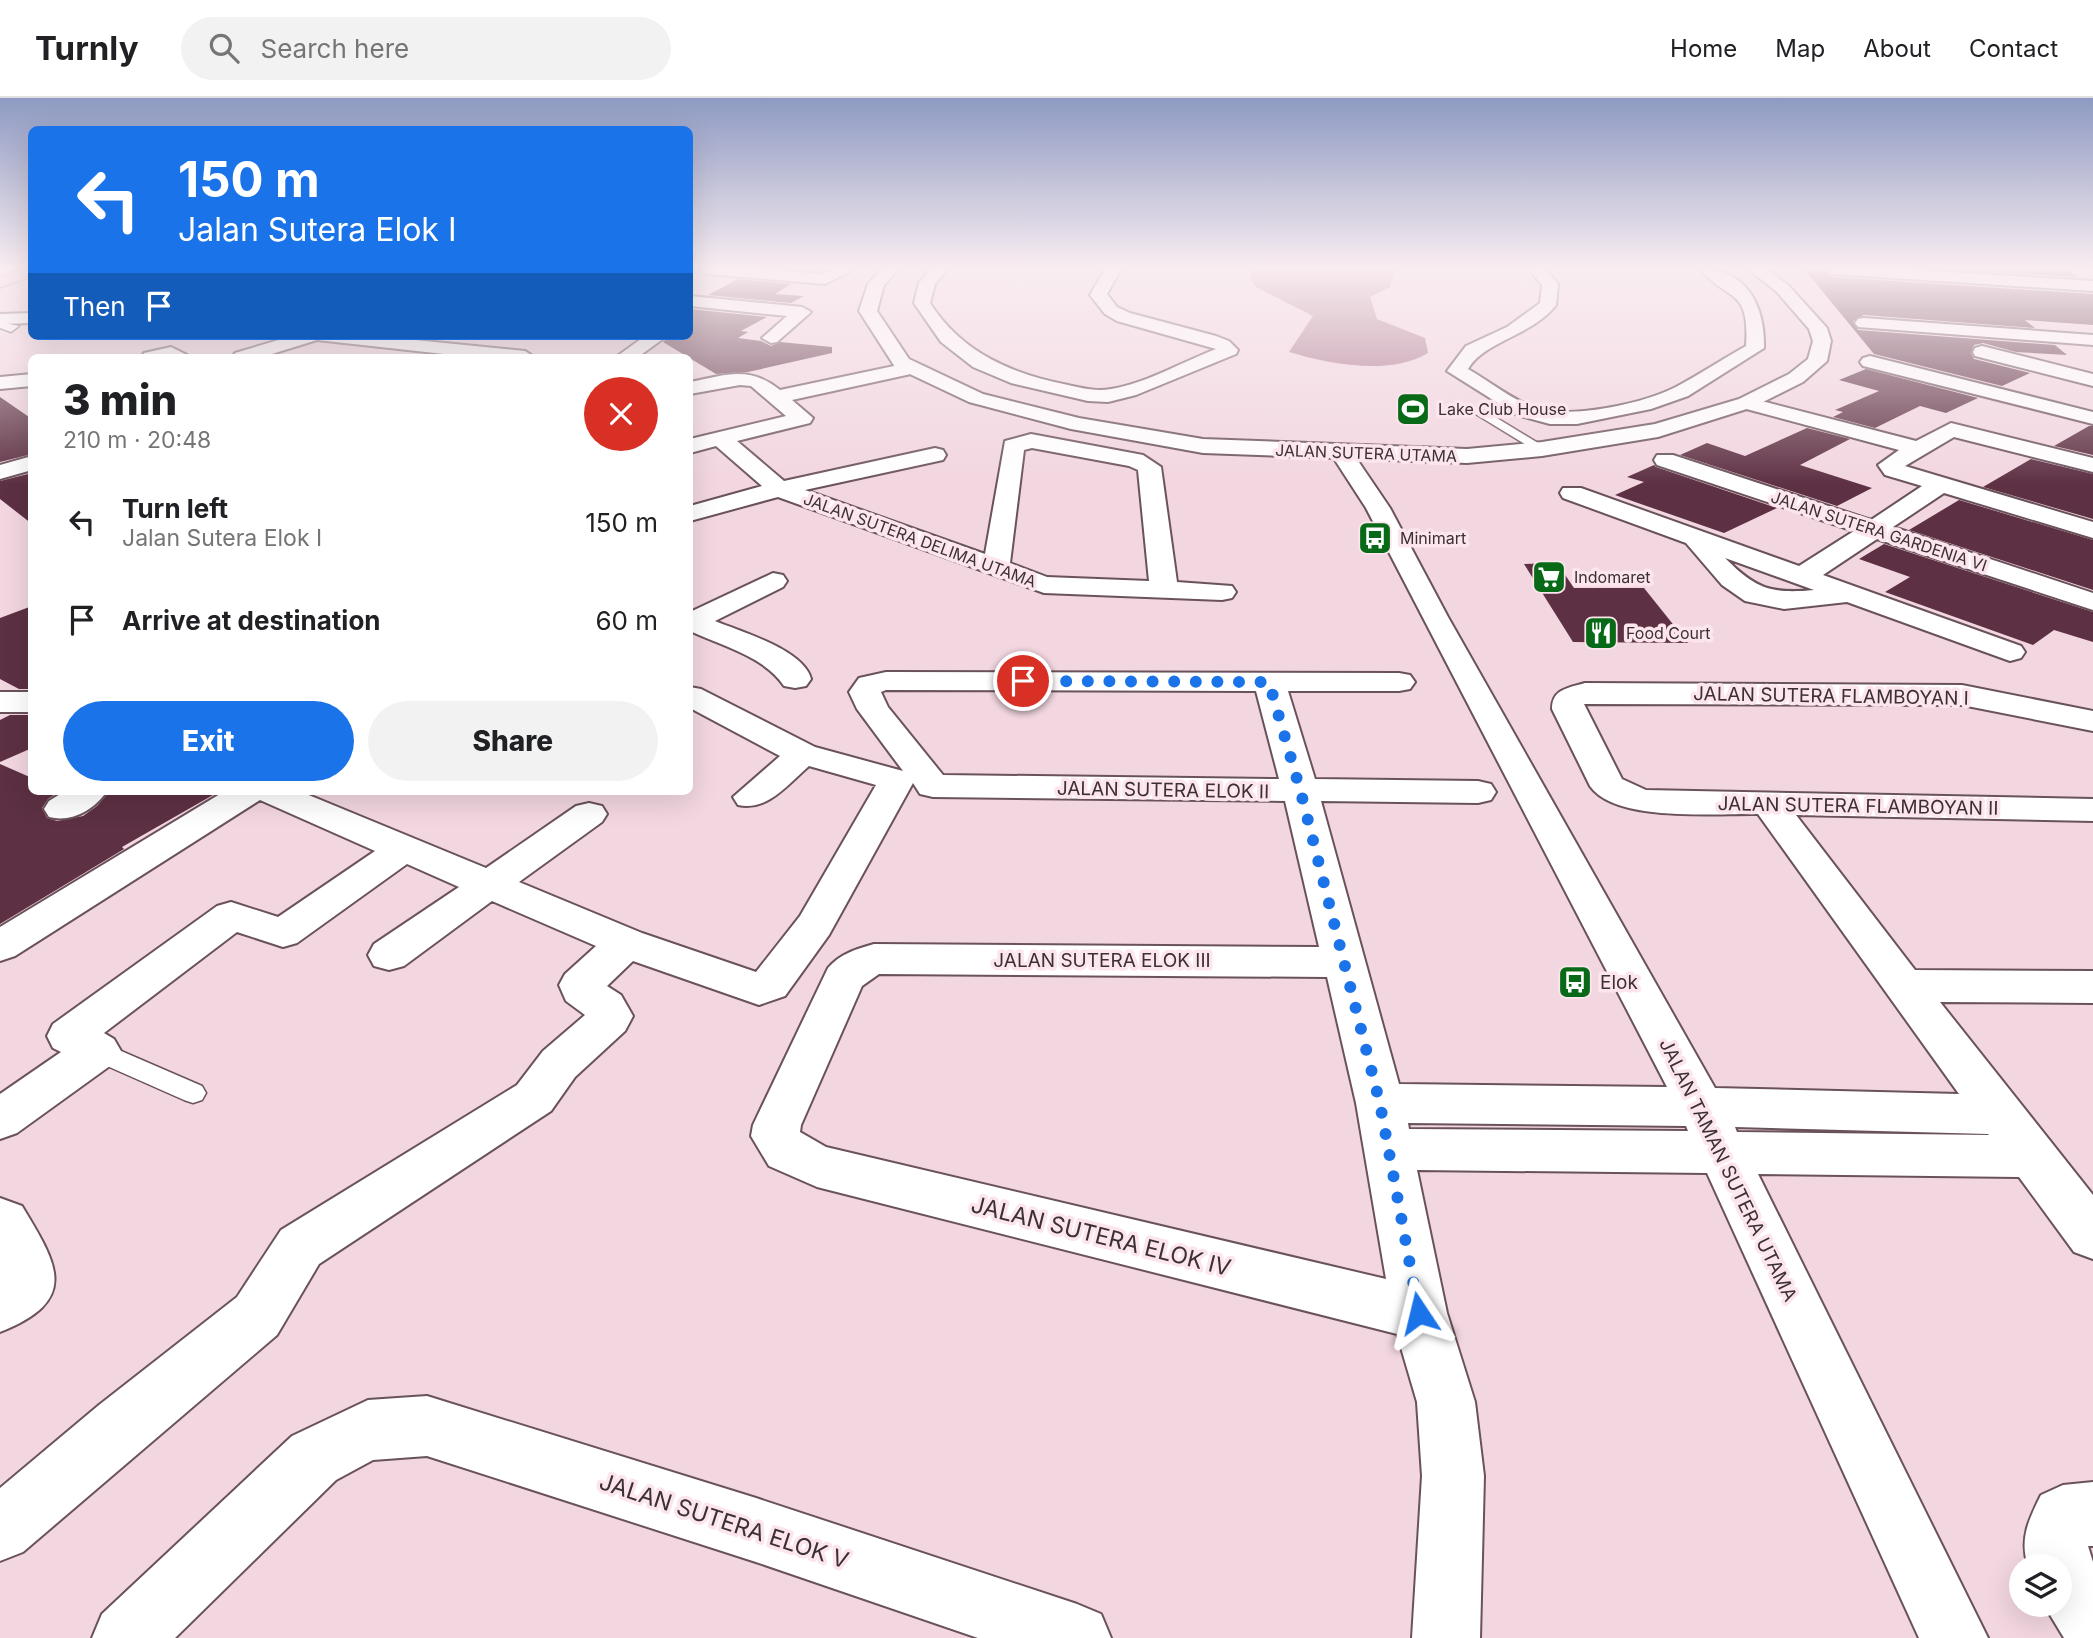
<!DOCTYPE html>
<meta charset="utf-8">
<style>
:root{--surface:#fff;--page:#f2f2f2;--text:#202124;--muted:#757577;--line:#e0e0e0;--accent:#1a73e8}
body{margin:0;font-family:Inter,sans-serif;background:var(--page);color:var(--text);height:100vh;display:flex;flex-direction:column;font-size:26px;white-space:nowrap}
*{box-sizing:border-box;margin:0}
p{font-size:23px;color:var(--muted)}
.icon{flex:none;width:38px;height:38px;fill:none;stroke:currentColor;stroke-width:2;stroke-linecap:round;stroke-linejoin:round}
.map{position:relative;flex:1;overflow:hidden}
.details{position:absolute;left:28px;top:256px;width:665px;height:441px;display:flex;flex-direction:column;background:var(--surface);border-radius:10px;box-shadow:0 7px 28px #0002}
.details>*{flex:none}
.banner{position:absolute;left:28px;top:28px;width:665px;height:214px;border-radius:10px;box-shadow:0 7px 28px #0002;background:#1a73e8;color:#fff;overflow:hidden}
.tools{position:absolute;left:2009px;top:1456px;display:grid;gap:14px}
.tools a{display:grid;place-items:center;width:63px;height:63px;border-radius:50%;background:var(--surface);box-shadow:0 7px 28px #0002;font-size:35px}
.pin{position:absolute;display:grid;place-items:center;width:60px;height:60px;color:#fff;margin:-30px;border:4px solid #fff;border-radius:50%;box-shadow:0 2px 7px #0007}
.me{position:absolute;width:77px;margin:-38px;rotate:350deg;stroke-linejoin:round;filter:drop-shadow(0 0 5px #0008)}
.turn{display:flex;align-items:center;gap:24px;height:147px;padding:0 35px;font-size:32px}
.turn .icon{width:91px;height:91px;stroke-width:2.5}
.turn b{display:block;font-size:49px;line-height:60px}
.then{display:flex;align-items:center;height:66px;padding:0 35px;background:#0003;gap:14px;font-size:26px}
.round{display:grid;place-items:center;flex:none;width:74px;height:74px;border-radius:37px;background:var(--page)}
.summary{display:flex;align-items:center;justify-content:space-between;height:119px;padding:0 35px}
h1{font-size:42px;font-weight:800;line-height:52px}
.primary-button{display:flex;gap:14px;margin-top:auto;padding:14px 35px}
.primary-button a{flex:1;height:80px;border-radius:42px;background:var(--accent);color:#fff;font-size:28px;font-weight:800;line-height:80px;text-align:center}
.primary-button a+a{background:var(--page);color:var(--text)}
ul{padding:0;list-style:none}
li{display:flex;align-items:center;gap:21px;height:98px;padding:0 35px}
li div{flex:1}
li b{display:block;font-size:26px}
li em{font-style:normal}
header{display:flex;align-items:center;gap:42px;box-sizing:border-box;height:98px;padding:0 35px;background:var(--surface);border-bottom:2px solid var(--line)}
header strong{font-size:33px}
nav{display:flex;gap:38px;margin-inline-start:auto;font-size:24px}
.search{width:490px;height:63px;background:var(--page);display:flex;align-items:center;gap:18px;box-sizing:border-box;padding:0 24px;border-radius:38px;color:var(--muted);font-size:26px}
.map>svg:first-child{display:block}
</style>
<header>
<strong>Turnly</strong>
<div class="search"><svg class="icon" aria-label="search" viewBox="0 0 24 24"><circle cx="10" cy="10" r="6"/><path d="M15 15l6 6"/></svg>Search here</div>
<nav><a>Home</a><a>Map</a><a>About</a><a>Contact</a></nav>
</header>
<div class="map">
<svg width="2093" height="1540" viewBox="0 0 2093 1540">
<rect width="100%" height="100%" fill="#f2d6e0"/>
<!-- water -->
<path fill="#a77488" d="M1254 171H1395L1390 189 1370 199 1377 221 1425 240 1428 255C1391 278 1329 266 1289 254L1313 218 1256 189 1250 181Z"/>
<!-- building -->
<path fill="#5d3043" d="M1804 171H1822L1832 179 2093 196V227L2025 222 2035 230 1864 217 1853 223 1858 232 2055 247 2067 257 2016 254 1983 245 1974 247 1971 255 1974 261 2030 275 2002 288 1874 256Z
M1944 171H2047L2067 172 2078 179Z
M738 181 791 186 775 196 804 198 791 205 708 197Z
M690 211 767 219 741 233 748 234 738 240 761 243 771 248 780 244 832 249V255L748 274 716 276 663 244 670 238H690Z
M1866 271 1978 300 1946 315 1920 308 1875 330 1833 319 1843 314 1835 312 1879 293 1839 282Z
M0 299 32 321V356L0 364Z
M2089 328H2093V357L2054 348Z
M1807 330 1850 341 1800 367 1872 390 1837 408 1680 357 1707 345 1745 358Z
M2031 361 2093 376V421L1983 389Z
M1654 367 1656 369 1777 410 1724 435 1615 397 1644 384 1627 379Z
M32 375V426L0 401V383Z
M1959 402 2093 442V492L1909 432Z
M1884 446 2093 514V544L2054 532 2033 547 1885 494 1910 479 1859 461Z
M1557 465 1574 490H1644L1688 545 1573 544 1524 466Z
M32 508V591H19L0 581V520Z
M10 617H32V650L0 664V622Z
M0 666 32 680V693H60L48 701 42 710 47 720 57 723 83 718 97 708 110 693H220L122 749 124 751 0 826Z"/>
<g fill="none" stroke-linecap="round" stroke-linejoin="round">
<!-- service casing -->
<g stroke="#6a525b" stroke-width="3">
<path id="service" d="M0 224 19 228 11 234 0 230Z
M1474 311H1482L1548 351 1538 354 1474 315Z
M98 943 202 988 206 995 202 1002 193 1005 184 1002 89 960 86 953 89 946Z"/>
</g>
<!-- minor casing -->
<g stroke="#6a525b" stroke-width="4">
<path id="minor" d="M699 171H762L823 176 834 171H855L825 186 707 176Z
M931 171H948L935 186 930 205C962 255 1012 276 1068 287 1082 290 1097 294 1111 291 1147 285 1182 264 1216 251L1117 223 1105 216 1090 197 1105 171H1121L1107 196 1117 209 1130 215 1216 238 1229 243 1238 252 1236 256 1136 297 1108 304 1088 303 1011 285 973 269 941 244 914 205 919 185Z
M1529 171H1545L1558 186 1556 207C1532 238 1484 243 1468 271 1489 283 1511 301 1533 309 1569 322 1642 306 1676 289 1700 276 1723 261 1746 248 1750 189 1729 205 1700 171 1747 171 1765 208 1764 250L1688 298 1651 311 1577 326H1550L1517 317 1447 273 1466 248 1507 229 1540 205 1542 187Z
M1824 171H1903L2093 183V193L1832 176Z
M690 198 802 209 811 214 777 244 771 245 762 240 787 218 690 208Z
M32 215V225L0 226V216Z
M1864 220 2093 237V247L1858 229 1855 225 1858 221Z
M292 238H375L525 253 534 259H471L317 242 262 259H233L235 255Z
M645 238H667L638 259H616Z
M1982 248 2093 276V288L1975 258 1973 254 1975 250Z
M171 249 191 259H142L144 255Z
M1870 258 2093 314V326L1863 268 1860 264 1863 260Z
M913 264 923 270 920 274 792 302 813 320 810 325 737 343 784 383 935 350 943 352 946 357 943 362 805 392 985 456 1005 343 1031 336 1143 357 1161 369 1177 484 1232 488 1236 494 1232 500 1222 502 1044 495 778 399 690 423V408L762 388 716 348 690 355V341L786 318 751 288 740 287 690 296V284C726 277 749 267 780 292ZM1032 350 1129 368 1138 372 1149 483 1047 479 1010 465 1024 352Z
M32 276V288L0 291V279Z
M1746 299 1916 343 1951 325 2093 360V374L1954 339 1905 368 2093 424V440L1944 395 1893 429 2093 495V512L1877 441 1823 477 2021 548 2025 554 2021 560 2010 563 1847 504 1784 511 1745 503 1722 487 1686 445 1563 400 1560 395 1563 390H1581L1799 468 1854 433 1657 367 1654 362 1657 357H1673L1871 422 1922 388 1885 377 1878 367 1899 352 1739 309 1736 305ZM1725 460 1814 492C1771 496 1756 491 1725 460Z
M1342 349 1350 351 1390 410 1448 519 1715 990 1959 996 1758 716C1716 715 1616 725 1590 688L1552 611C1552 591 1568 590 1585 585L1962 587 2093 613V633L1962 607 1584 606 1622 681 1646 692 2093 701V723L1796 717 1915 872 2093 873V905L1940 904 2093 1097V1161L2074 1154 2019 1079 1758 1076 1988 1540H1919L1707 1075 1417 1072 1447 1215 1475 1304 1484 1378 1480 1540H1412L1422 1378 1417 1304 1397 1236 817 1089 769 1068 751 1038 753 1027 828 870C840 856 856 851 874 846L1319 849 1285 703 933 699 920 696 913 685 829 837 785 898 759 907 633 863 607 888 621 897 633 918 625 933 575 979 551 1013 319 1166 277 1237 23 1454 0 1463V1390L99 1307 237 1199 281 1132 517 987 543 953 585 917 566 903 559 887 565 876 596 848 492 803 404 868 389 872 374 868 368 857 374 846 459 789 407 766 297 845 283 849 237 834 104 935 114 941 121 953 114 965 17 1035 0 1041V996L61 954 53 950 47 938 53 926 217 808 231 804 278 819 375 753 260 702 15 858 0 863V829L225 693H299L486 770 576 708 589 705 602 708 607 716 602 724 519 784 642 835 756 874 800 818 876 687 809 668C788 686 767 714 738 707L733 699 780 658 690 610V589L701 591 815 649 903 673 857 611 849 594 859 580 886 574 1399 575 1410 577 1415 584 1410 591 1399 593H1288L1315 681 1478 683 1491 686 1496 694 1491 702 1478 705 1321 703 1399 986 1667 989 1366 410 1331 356ZM886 592 1256 593 1279 681 943 677 888 609 881 594ZM879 876 1327 879 1356 1005 1386 1181 826 1049 800 1034 801 1027 862 888ZM1408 1025 1686 1028 1688 1033 1409 1031ZM1735 1029 1988 1036 1989 1037 1737 1034Z
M32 358V372L0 381V367Z
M773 475 783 477 787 483 783 489 715 523C742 534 804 552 811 581L806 588 795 590 784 588C764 558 722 548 690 533V514Z
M0 594H32V614H0Z
M65 693H107C94 712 71 725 49 719L44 711 49 703Z
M0 1100 22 1108C57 1166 81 1202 0 1234Z
M427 1298 756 1400 1077 1506 1101 1516 1111 1540H978L756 1464 427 1358 373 1362 336 1382 175 1540H92L102 1516 292 1338 368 1302Z
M2093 1384V1448H2088L2093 1464V1540H2064L2044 1507H2060V1468H2028C2019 1441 2029 1421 2041 1397L2063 1387Z"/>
</g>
<!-- tertiary casing -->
<g stroke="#6a525b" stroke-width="4">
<path id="tertiary" d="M882 171H899L884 187 877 213 909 261 983 296 1079 320 1203 341 1467 351 1542 344 1655 326 1739 301 1789 276 1808 261 1813 243 1809 231 1777 194 1748 171H1766L1789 188 1827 230 1831 243 1827 263 1803 284 1753 309 1658 339 1542 358 1467 365 1203 355 1071 331 969 304 895 269 859 213 868 186Z"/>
</g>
<!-- primary casing -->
<g stroke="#b0778e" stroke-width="4">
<path id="primary" d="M23 171H32V178L0 189V179Z"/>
</g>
<!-- service -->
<use href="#service" fill="#fff" fill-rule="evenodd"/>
<!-- minor -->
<use href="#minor" fill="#fff" fill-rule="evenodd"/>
<!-- tertiary -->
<use href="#tertiary" fill="#fff" fill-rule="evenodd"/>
<!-- primary -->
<use href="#primary" fill="#f5c4d8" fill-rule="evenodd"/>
</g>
<!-- sky -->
<linearGradient id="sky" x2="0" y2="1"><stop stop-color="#8e9ac2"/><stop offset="0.44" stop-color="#f9edf1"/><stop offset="1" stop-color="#f9edf1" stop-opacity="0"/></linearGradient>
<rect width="2093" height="387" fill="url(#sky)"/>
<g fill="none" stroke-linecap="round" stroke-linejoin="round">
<!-- route -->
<path stroke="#1a73e8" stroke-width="12" stroke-dasharray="0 21.6" d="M1023 583 1269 584 1301 695 1380 1006 1419 1215"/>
</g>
<!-- icons -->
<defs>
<g id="stadium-square" transform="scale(1.75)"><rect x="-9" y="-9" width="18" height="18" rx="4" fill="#086a16" stroke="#fce5ed"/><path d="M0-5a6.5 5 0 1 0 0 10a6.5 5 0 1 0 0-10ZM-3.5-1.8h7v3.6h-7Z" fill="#fff"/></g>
<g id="bus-square" transform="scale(1.75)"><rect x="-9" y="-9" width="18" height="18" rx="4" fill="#086a16" stroke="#fce5ed"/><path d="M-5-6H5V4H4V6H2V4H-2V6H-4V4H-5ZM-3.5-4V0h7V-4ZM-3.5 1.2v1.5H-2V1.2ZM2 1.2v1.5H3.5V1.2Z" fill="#fff"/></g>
<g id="supermarket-square" transform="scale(1.75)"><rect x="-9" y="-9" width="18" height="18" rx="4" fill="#086a16" stroke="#fce5ed"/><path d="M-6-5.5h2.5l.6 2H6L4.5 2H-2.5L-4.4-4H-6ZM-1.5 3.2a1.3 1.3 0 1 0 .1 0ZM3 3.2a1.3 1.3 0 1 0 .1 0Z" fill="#fff"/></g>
<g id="restaurant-square" transform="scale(1.75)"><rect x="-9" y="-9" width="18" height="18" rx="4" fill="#086a16" stroke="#fce5ed"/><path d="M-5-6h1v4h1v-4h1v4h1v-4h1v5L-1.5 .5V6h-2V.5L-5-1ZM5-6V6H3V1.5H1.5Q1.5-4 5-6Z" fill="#fff"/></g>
</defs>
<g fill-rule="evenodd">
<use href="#stadium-square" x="1413" y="311"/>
<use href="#bus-square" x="1375" y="440"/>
<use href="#supermarket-square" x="1549" y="479"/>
<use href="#restaurant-square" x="1601" y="535"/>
<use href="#bus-square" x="1575" y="884"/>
</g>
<g text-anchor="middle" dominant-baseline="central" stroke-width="7" stroke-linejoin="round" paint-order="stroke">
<!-- far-poi labels -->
<g font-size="16" fill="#3b3034" stroke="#fce5ed" text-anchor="start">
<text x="1438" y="311">Lake Club House</text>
<text x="1400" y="440">Minimart</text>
<text x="1574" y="479">Indomaret</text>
<text x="1626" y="535">Food Court</text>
</g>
<!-- far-street labels -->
<g font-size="16" fill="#3b3034" stroke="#fce5ed">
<text transform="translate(1366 355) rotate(2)">JALAN SUTERA UTAMA</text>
<text transform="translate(1879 433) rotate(18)">JALAN SUTERA GARDENIA VI</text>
<text transform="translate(920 442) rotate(20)">JALAN SUTERA DELIMA UTAMA</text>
</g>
<!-- street labels -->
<g font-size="19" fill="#3b3034" stroke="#fce5ed">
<text transform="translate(1831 598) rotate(1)">JALAN SUTERA FLAMBOYAN I</text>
<text transform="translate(1163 692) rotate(1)">JALAN SUTERA ELOK II</text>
<text transform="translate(1858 708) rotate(1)">JALAN SUTERA FLAMBOYAN II</text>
<text x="1102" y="862">JALAN SUTERA ELOK III</text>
<text transform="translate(1728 1072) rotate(64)">JALAN TAMAN SUTERA UTAMA</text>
</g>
<!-- poi labels -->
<g font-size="19" fill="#3b3034" stroke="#fce5ed" text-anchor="start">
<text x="1600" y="884">Elok</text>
</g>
<!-- near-street labels -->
<g font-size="23" fill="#3b3034" stroke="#fce5ed">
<text transform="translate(1101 1138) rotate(14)">JALAN SUTERA ELOK IV</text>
<text transform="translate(724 1423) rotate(18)">JALAN SUTERA ELOK V</text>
</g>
</g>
</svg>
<div class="tools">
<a><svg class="icon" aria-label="layers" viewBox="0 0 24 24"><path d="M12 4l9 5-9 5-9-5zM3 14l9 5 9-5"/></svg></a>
</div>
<div class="pin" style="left:1023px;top:583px;background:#d93025"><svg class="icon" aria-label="arrive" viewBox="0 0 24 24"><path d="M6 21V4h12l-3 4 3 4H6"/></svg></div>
<svg class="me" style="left:1419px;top:1215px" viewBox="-20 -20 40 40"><path d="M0-17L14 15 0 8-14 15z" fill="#1a73e8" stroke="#fff" stroke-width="4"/></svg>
<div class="banner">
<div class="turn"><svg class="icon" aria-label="left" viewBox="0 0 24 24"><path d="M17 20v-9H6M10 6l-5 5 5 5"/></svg><div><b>150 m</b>Jalan Sutera Elok I</div></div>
<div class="then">Then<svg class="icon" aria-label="arrive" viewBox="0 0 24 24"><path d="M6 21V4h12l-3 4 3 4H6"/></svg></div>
</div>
<section class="details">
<div class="summary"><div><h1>3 min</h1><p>210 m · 20:48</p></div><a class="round" style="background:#d93025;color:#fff"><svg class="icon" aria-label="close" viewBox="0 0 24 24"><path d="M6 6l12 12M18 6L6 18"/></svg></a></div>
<ul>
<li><svg class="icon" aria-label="left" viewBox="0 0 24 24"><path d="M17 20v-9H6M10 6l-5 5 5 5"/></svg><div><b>Turn left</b><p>Jalan Sutera Elok I</p></div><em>150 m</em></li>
<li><svg class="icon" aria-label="arrive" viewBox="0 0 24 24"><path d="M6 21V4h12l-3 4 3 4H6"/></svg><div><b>Arrive at destination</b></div><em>60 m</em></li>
</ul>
<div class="primary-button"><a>Exit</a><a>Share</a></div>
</section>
</div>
